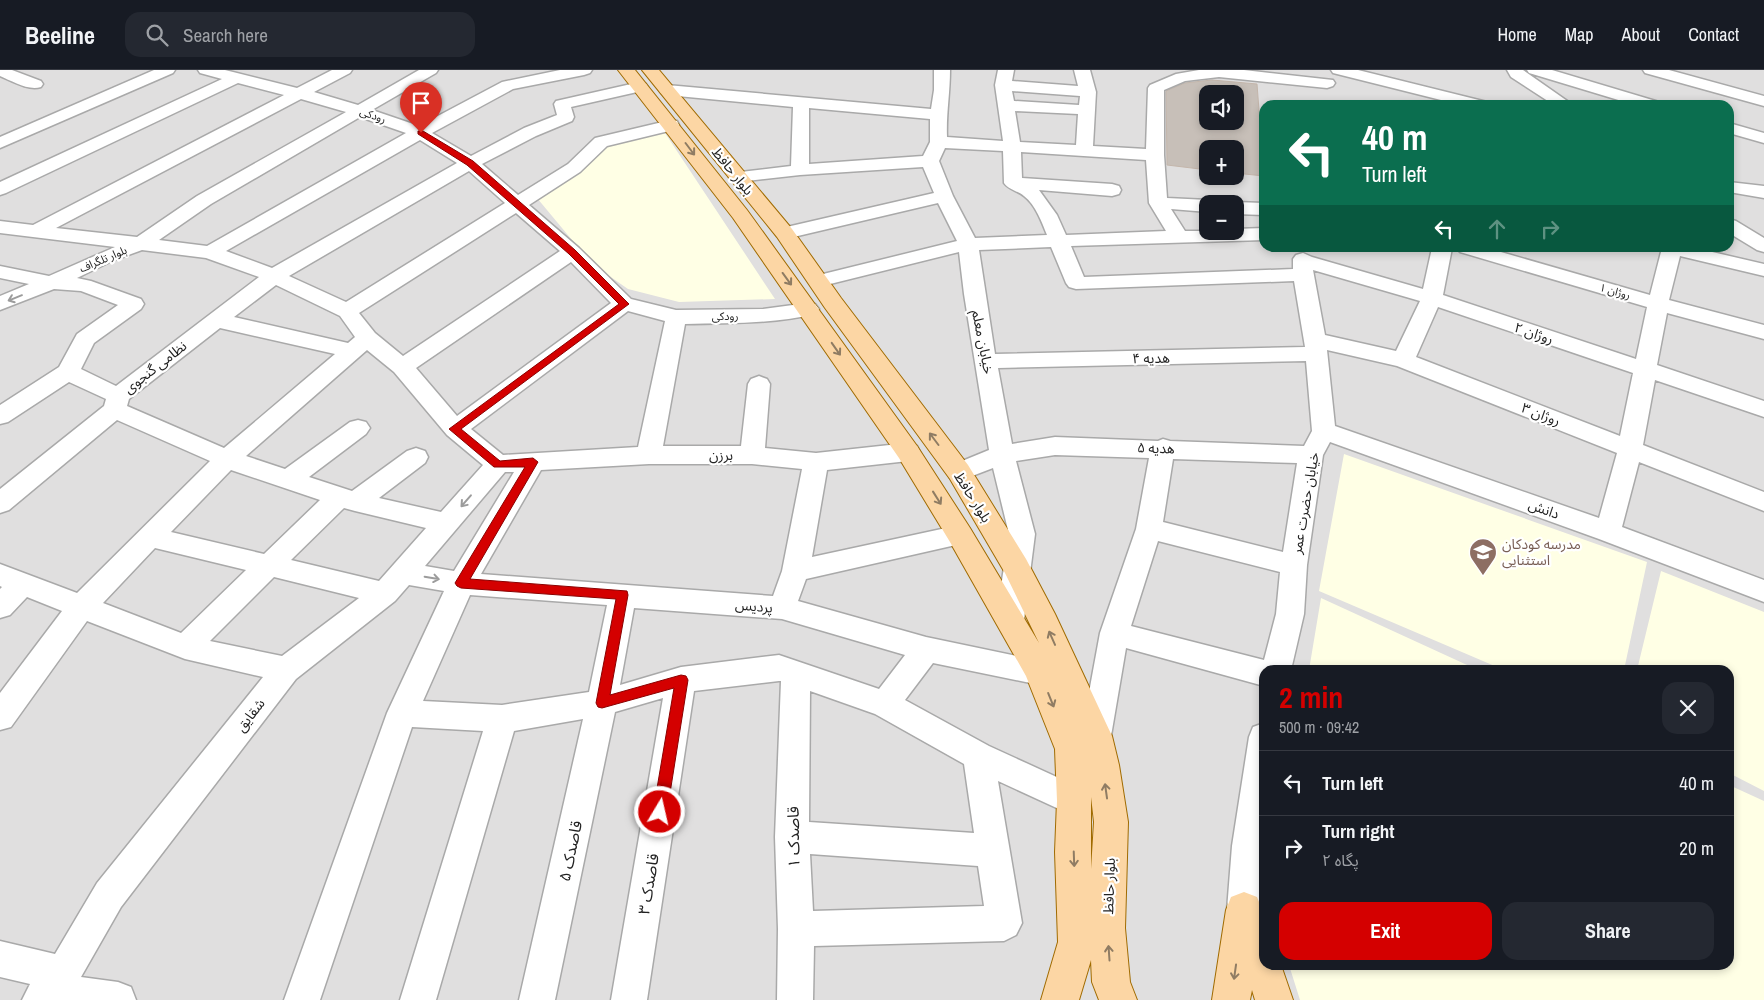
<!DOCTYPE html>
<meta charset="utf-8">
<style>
:root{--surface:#171b24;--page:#242831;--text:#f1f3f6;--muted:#9ea1a6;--line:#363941;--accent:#d40000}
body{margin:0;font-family:"Archivo Narrow","Noto Sans Arabic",sans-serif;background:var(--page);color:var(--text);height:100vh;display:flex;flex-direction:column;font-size:19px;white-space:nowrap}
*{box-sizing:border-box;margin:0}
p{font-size:16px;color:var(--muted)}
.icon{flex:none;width:28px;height:28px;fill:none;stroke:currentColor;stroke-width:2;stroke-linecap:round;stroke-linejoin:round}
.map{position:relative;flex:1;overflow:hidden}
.drawer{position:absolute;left:1259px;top:595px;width:475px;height:305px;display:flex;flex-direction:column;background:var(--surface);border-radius:15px;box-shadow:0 2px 8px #0003}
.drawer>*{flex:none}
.top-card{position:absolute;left:1259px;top:30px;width:475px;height:152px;border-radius:15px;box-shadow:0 2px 8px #0003;background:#0b6e4f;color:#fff;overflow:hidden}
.buttons{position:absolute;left:1199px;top:15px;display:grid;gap:10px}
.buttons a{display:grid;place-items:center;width:45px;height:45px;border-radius:10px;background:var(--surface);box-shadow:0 2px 8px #0003;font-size:25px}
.pin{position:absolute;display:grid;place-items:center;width:42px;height:42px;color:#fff;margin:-51px -21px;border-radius:50% 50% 50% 0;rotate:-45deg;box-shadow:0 0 5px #0007}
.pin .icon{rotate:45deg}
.me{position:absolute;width:55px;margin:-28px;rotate:9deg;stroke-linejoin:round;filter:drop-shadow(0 0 4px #0008)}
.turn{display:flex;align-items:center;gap:18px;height:105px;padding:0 20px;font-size:22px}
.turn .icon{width:65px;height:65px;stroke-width:2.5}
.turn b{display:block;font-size:35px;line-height:42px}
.lanes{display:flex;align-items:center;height:48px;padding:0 20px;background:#0003;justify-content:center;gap:25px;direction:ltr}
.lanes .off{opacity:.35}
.round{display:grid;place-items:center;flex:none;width:52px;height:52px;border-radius:15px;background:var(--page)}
.head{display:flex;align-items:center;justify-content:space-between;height:85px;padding:0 20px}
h1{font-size:30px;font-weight:700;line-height:38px;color:var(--accent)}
.button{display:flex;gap:10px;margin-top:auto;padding:10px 20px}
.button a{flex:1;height:58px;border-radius:15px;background:var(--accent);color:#fff;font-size:20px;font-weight:700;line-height:58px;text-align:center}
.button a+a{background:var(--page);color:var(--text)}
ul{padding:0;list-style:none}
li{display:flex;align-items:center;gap:15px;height:65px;padding:0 20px;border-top:1px solid var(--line)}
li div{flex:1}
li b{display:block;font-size:19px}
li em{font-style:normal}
header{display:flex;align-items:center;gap:30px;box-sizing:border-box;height:70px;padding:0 25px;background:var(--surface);border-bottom:1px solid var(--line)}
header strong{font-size:24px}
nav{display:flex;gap:28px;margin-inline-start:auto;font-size:18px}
.search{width:350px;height:45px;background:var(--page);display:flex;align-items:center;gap:12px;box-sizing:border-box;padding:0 18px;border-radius:15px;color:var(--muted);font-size:19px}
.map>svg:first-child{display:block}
</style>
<header>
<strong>Beeline</strong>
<div class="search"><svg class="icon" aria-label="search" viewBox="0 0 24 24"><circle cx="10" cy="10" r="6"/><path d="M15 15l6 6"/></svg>Search here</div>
<nav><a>Home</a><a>Map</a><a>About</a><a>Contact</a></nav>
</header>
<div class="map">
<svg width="1764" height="930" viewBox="0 0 1764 930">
<rect width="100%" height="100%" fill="#f2efe9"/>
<!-- residential -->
<path fill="#e0dfdf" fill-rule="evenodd" d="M0 0H1764V930H0ZM1208 24H1235V51H1208ZM1264 35H1729V178H1264ZM1208 79H1235V106H1208ZM1208 134H1235V161H1208ZM1264 600H1729V895H1264Z"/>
<!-- education -->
<path fill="#ffffe5" d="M665 63 775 229 679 232 628 219 592 194 537 128 582 101 604 76Z
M1344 384 1647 492 1624 600H1504L1319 521Z
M1661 501 1764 542V721L1729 703V600H1637Z
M1321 528 1478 600H1309Z
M1729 715 1764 731V930H1300L1289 895H1729Z"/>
<!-- building -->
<path fill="#c7bfb8" stroke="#c4b6ab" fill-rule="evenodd" d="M1212 10 1257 14 1264 106 1235 103V79H1208V100L1167 95 1166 21 1185 13ZM1208 24H1235V51H1208Z"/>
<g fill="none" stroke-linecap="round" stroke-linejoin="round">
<!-- minor casing -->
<g stroke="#a9a9a9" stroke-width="3">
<path id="minor" d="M0 0H12L41 11 43 14 41 17C28 21 12 11 0 6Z
M154 0H175L173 3 0 78V67Z
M198 0H225L297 18 332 0H352L350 3 314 22 358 35 419 0H438L436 3 372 40 419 56 502 12 560 0H592L590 3 584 5 513 19 432 63 471 86 524 58 557 45 554 34 556 31 640 12 646 14 648 17 646 20 571 37 574 47 572 51 536 66 482 94 518 125 568 94 595 68 671 50 677 51 679 55 677 59 607 76 580 102 529 135 579 178 631 229 676 240 763 239 808 233 815 234 819 239 815 244C773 254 729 253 685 254L663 376H741L748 314 751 309 759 306 767 309 770 314 765 378 816 383 908 373 917 376 920 382 917 388 908 391 827 400 812 487 960 455 969 458 973 465 969 472 806 509 798 531 926 567 1050 593 1055 602 1050 611 1040 615 933 593 905 630 989 676 1085 720 1090 731 1085 742 1074 746 998 711 1022 853 1016 865 1004 871 814 876 813 930H777L778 859 775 767 781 611H779L694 621 647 930H611L663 628 615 642 555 930H519L583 649 514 661 436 930H400L483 661 412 657 320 930H284L387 643 444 521 409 515 395 531 296 609 121 837 81 907 118 912 131 917 136 930H22L30 914 0 907V871L55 884 97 813 263 607 185 589 87 551 11 657 0 660V623L62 541 27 527 10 545 0 548V519L2 517 0 516V494L77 523 210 391 117 350 9 440 0 443V419L104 336 106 329 69 312 8 352 0 354V335L59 297 77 264 118 235 81 221 54 219 0 240V226L29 214 0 208V196L49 206 115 177 0 163V151L33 155 284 25 238 13 6 123 0 125V112L222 9 200 3ZM301 29 346 42 197 126 137 167 56 158ZM360 47 406 63 207 176 159 170 211 134ZM420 70 457 93 272 198 226 181ZM469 101 505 133 346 232 289 206ZM516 143 560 181 403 286 375 263 359 243ZM142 180 206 188 259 207 116 316 81 299 94 273 141 239 144 234 141 229 91 211 77 208 112 191ZM571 192 611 233 457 346 416 298ZM276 215 340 246 355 267 348 273 234 247ZM628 241 665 251 638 377 503 385 471 359ZM220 258 335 284 224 378 127 336 129 329ZM367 280 394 302 447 365 483 395 441 442 379 428 425 393 428 387 425 381 416 378 407 381 352 421 309 407 366 364 370 358 366 352 358 350 350 352 285 399 246 386ZM649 394H752L802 399 782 501 773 526 481 504 541 400ZM231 400 320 430 264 484 171 462ZM505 402H514L454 501 425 496ZM344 438 355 441 426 458 379 511 291 490ZM155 478 246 500 181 563 103 533ZM274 507 359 528 282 586 210 571ZM470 525 607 535 589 622 502 635 423 631ZM634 538 782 549 905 585 879 619 779 585 681 597 620 615ZM810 621 875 644 964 694 974 763 809 752ZM810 784 978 796 984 836 813 841Z
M934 0H950C950 23 946 45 947 67L1003 71 995 15 998 0H1014L1012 11 1078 16 1074 0H1090L1096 22 1093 76 1146 79 1148 18 1150 15 1176 4 1199 0H1244L1333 10 1335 13 1333 16 1327 18 1219 7 1185 11 1164 20V85L1167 128 1208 130 1216 134H1208V142L1171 139 1185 161H1235V159L1264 158V170L1071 176 1084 207 1293 199V189L1296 185 1303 183 1312 187 1423 219 1432 178H1452L1443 225 1636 289 1647 237 1460 182 1457 178H1487L1650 225 1662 178H1695L1764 194V206L1680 186 1669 230 1764 255V269L1667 243 1657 295 1764 331V347L1655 310 1643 375 1764 422V441L1639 392 1622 457 1764 510V532L1599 469 1330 372 1323 385 1307 495 1304 544 1291 600H1264V616L1126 578 1111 666 1107 676 1096 680 1085 676 1081 666 1100 563 1136 459 1149 388 1055 385 1016 391 1035 464 1024 550 1020 558 1010 562 1000 558 996 550 1009 464 993 398 959 411 950 408 947 402 950 396 989 380 964 224 959 182 818 217 811 215 808 211 811 207 957 171 938 133 785 169 778 167 775 163 778 159 934 123 923 97 800 105 738 112 732 111 729 107 732 103 791 96 793 37 667 25 661 23 659 20 661 17 667 15 931 39 934 20ZM1012 21 1080 26 1079 35 1014 31ZM809 38 930 49V72L923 86 809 94ZM1015 41 1078 44 1076 75 1020 72ZM945 78 1003 81 1004 113C1009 120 1018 121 1024 126 1036 135 1042 153 1047 165L975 168 953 126 939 91ZM1021 82 1146 90 1149 133 1166 161 1066 165 1057 145 1039 120 1112 126 1119 124 1121 120 1119 116 1112 114 1022 108ZM1051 177 1066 213 1069 217 1076 219 1294 211 1305 277 995 284 979 180ZM1313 200 1420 231 1396 281 1325 265ZM1438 237 1633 303 1620 366 1416 287ZM1327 280 1397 296 1617 383 1599 448 1335 356ZM1306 291 1312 361 1304 376 1170 371 1163 369 1158 371 1055 367 1012 374 998 298ZM1173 389 1297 393 1283 482 1163 452ZM1158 471 1280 502 1276 544 1264 590 1131 556Z
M1331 0H1358L1487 32 1489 35H1461L1333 3Z
M1507 0H1523L1573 35H1554L1511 7Z
M1527 0H1552L1659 32 1661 35H1635L1529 3Z
M1643 0H1669L1764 26V36L1645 3Z
M1729 53 1764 63V73L1729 63Z
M1729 112 1764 116V128L1729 122Z
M1235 132 1264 133V145L1235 144V134H1229Z
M1729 149 1736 151 1764 168V182L1757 180 1729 163Z
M1264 653V805L1261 840 1256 852 1244 857 1232 852 1227 840 1232 776 1249 667 1253 657Z"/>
</g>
<!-- major casing -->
<g stroke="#a06b00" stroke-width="2">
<path id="major" d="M618 0H635L747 140 917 376 970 458 1039 573 1005 503 950 409 825 238 777 167 642 0H659L792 159 841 228 968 395 1026 489 1055 544 1112 666 1119 695 1128 752 1125 858 1130 912 1137 930H1099L1092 912 1091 890 1079 930H1041L1058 872 1055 782 1057 731 1055 679 1026 606 950 472 899 388 733 148ZM1091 727 1094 752 1091 799Z
M1244 822 1257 827 1264 844V895H1281L1293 930H1255L1252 920 1250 930H1212L1226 840 1231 827Z"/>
</g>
<!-- minor -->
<use href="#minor" fill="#fff" fill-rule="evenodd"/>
<!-- major -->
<use href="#major" fill="#fcd6a4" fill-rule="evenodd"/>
</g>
<!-- one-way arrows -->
<defs><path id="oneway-shaft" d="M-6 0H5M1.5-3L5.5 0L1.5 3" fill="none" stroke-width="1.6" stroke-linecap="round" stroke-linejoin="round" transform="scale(1.25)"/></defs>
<g stroke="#8f7c63">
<use href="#oneway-shaft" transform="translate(690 79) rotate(53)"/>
<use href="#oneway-shaft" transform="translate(787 209) rotate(54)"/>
<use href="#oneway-shaft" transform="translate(836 279) rotate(55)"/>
<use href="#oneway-shaft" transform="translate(934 369) rotate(-127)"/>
<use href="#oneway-shaft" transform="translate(937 428) rotate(58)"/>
<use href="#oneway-shaft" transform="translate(1052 568) rotate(-114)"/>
<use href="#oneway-shaft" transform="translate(1051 630) rotate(68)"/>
<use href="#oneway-shaft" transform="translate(1106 721) rotate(-98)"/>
<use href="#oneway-shaft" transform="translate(1074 789) rotate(88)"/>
<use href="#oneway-shaft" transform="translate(1109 883) rotate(-94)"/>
<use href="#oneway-shaft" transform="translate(1235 902) rotate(98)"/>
</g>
<g stroke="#9c9c9c">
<use href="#oneway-shaft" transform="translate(15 228) rotate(158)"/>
<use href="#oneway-shaft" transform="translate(466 431) rotate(131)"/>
<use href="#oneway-shaft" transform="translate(432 508) rotate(10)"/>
</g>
<!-- route -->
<path fill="#d40000" stroke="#8a0000" d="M418 61H423L473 91 575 180 629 234 461 359 500 391 533 388 538 392 470 509 627 521 628 525 610 625 681 605 686 606 688 610 667 742 665 747 660 749 655 747 653 742 674 618 602 638 598 637 596 633 616 529 461 518 457 516 455 513 525 397H494L449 359 619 234 569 184 467 95 418 64Z"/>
<!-- icons -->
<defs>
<g id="school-pin" transform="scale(1.4375)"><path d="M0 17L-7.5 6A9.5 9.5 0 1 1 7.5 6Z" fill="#8d6e63" stroke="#fff"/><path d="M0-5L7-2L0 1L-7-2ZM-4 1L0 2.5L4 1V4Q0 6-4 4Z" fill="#fff"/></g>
</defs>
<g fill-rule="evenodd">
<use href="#school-pin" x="1483" y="482"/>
</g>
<g text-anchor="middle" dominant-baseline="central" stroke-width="4.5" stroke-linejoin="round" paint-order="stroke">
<!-- far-street labels -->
<g font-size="11" fill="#222" stroke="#fff">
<text transform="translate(373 45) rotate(20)">رودکی</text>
<text transform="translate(103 189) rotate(-23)">بلوار تلگراف</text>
<text transform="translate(1615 221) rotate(16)">روژان ۱</text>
<text transform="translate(725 246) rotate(-1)">رودکی</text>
</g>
<!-- street labels -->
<g font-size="14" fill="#222" stroke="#fff">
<text transform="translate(733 101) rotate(51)">بلوار حافظ</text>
<text transform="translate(1534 263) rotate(19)">روژان ۲</text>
<text transform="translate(983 272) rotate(79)">خیابان معلم</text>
<text transform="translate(1151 288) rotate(-1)">هدیه ۴</text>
<text transform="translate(155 297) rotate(-38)">نظامی گنجوی</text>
<text transform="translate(1541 344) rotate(21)">روژان ۳</text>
<text transform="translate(1156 378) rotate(2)">هدیه ۵</text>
<text x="721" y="385">برزن</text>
<text transform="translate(973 427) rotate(58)">بلوار حافظ</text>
<text transform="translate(1305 433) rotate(-80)">خیابان حضرت عمر</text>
<text transform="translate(1544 439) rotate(20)">دانش</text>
<text transform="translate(754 536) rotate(5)">پردیس</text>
<text transform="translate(250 645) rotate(-52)">شقایق</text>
<text transform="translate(1109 816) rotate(-88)">بلوار حافظ</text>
</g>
<!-- education labels -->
<g font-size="14" fill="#785e54" stroke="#fff" text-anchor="start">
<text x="1502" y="474">مدرسه کودکان<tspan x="1502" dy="16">استثنایی</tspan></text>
</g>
<!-- near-street labels -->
<g font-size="16" fill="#222" stroke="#fff">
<text transform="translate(793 767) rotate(-91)">قاصدک ۱</text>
<text transform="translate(570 781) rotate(-78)">قاصدک ۵</text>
<text transform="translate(648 814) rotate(-81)">قاصدک ۳</text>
</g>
</g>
</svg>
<div class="buttons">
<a><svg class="icon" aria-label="sound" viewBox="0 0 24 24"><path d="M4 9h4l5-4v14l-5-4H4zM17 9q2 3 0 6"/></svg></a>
<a>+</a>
<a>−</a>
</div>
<div class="pin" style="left:421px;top:63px;background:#d93025"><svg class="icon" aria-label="arrive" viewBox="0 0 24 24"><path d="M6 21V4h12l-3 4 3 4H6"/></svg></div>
<svg class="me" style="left:660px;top:742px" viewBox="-20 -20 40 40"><circle r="17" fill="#d40000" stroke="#fff" stroke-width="3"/><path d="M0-11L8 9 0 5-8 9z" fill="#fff"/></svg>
<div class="top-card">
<div class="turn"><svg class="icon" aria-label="left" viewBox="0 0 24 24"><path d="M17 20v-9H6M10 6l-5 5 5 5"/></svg><div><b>40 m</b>Turn left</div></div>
<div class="lanes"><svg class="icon" aria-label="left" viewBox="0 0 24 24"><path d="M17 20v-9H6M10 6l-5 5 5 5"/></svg><svg class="icon off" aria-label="ahead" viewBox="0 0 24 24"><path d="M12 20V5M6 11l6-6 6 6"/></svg><svg class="icon off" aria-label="right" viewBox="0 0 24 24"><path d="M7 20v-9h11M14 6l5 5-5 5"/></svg></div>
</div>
<section class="drawer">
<div class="head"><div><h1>2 min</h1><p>500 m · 09:42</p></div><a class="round"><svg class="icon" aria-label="close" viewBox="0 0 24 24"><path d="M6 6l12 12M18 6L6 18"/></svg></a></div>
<ul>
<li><svg class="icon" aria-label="left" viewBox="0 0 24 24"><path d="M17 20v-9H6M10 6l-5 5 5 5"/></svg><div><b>Turn left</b></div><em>40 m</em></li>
<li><svg class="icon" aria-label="right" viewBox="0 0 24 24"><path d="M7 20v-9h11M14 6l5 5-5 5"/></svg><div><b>Turn right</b><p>پگاه ۲</p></div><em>20 m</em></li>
</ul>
<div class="button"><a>Exit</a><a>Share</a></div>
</section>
</div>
